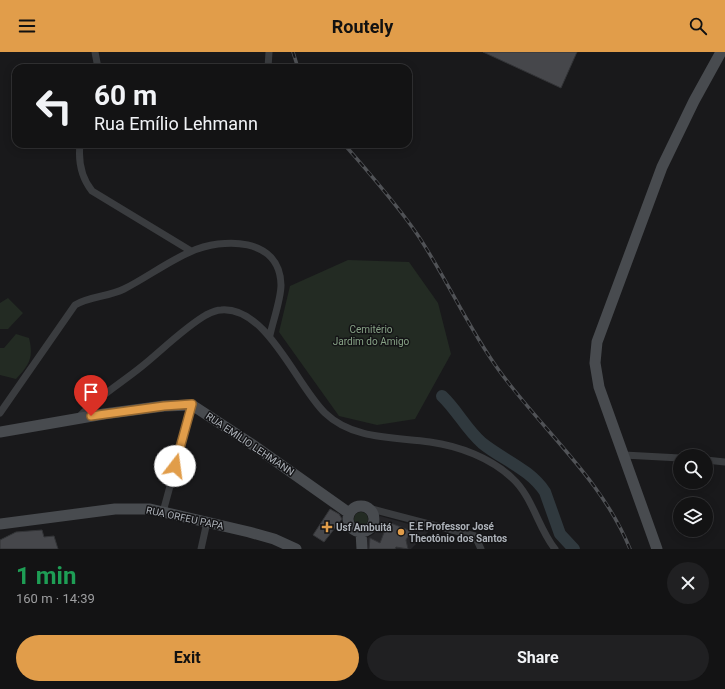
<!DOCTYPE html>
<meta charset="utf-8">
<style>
:root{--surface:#131314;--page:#202022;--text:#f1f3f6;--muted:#9d9ea0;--line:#323234;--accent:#e19d4a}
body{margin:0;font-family:Roboto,sans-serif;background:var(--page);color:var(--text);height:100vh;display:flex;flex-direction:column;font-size:15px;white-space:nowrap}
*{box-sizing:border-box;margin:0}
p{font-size:13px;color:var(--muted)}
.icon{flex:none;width:22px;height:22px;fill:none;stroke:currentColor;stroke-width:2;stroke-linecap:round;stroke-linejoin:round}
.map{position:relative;height:497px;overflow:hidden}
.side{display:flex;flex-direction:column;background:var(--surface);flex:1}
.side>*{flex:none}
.banner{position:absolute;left:12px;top:12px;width:400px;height:84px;border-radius:12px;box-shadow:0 2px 10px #0003,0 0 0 1px var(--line);background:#131314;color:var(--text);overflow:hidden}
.tools{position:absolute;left:673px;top:397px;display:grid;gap:8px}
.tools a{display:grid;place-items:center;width:40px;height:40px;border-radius:50%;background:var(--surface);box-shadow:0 2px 10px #0003,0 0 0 1px var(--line);font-size:20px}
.pin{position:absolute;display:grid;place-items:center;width:34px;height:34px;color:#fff;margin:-41px -17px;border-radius:50% 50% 50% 0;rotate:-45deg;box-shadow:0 0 4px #0007}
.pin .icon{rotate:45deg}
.me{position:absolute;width:44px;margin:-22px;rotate:15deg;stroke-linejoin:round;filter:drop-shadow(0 0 3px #0008)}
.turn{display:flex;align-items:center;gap:14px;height:84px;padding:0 16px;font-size:18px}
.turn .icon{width:52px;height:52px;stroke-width:2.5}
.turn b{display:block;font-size:28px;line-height:34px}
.round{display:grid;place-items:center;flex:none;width:42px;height:42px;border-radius:21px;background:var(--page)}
.overview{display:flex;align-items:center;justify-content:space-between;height:68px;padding:0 16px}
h1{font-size:24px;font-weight:700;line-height:30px;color:#1e9e55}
.button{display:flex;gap:8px;margin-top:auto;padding:8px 16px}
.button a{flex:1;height:46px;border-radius:24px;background:var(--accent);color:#111;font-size:16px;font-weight:700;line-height:46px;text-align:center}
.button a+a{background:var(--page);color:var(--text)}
header{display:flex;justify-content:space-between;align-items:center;height:52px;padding:0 16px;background:var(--accent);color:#111;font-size:18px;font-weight:700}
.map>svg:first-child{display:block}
</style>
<header><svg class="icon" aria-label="menu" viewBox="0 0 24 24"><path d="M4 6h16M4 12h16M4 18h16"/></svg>Routely<svg class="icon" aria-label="search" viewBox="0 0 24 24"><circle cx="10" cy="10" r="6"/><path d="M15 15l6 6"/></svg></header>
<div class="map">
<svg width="725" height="497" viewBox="0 0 725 497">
<rect width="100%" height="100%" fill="#19191b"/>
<!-- built -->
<path fill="#252528" d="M380 464 430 478 411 497H366L365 487 374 482 379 474Z"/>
<!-- green -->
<path fill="#232b23" d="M348 208 409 210 438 251 451 302 415 367 377 373 339 364 279 280 290 234Z
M8 246 23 261 8 277H0V251Z
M16 282 29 286C34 306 29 313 16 327L0 323V296H4Z
M354 467a7 7 0 1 1 14 0a7 7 0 1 1-14 0Z"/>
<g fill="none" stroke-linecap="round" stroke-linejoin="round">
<!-- river -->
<path stroke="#30393e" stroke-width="12" d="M442 344C457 358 466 377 482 391 503 408 530 417 545 440L560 482 574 497"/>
</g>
<!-- building -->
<path fill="#46474b" stroke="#333437" d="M483 0H577L561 36Z
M330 457 339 462 342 467 324 490 313 483Z
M388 470 411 479 406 488 408 497 396 495 395 497H369L370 486 380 491Z
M42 478 44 485 54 484 58 497H0V488L16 480Z"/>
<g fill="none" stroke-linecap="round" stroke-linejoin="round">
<!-- street -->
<path stroke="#3a3c3f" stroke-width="7" d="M95 0 98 16
M268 16 269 0
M80 92C78 110 81 125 92 139L191 199
M0 361 75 253C90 244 108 245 124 237 146 226 167 210 190 200 223 185 280 185 281 233 281 247 273 269 270 283
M78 366C96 346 120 332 141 315 161 299 185 275 206 263 210 261 216 258 221 258 267 254 296 333 325 361 353 388 395 385 430 390 459 394 491 406 512 426 533 445 538 476 555 497
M624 403 680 406
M706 408 725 410
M368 456 475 484 481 497
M163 460 192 353
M201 497 207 470"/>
<!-- secondary -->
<path stroke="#484b4f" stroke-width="11" d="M0 380 104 362 164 354 192 353 250 391 349 461
M348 467a13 13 0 1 1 26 0a13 13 0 1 1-26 0Z
M0 472 115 457H150L249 480 274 487 296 497
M361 480 362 497
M657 497 599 335 595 311 597 290 662 115 694 49 721 0"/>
<!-- rail casing -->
<g stroke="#505256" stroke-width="3.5">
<path id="rail" d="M293 0 298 16
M344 92C369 121 395 150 417 182 446 225 467 274 498 317 541 377 602 427 630 497"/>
</g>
<!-- rail -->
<use href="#rail" stroke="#141416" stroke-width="2" stroke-dasharray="6" stroke-linecap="butt"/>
</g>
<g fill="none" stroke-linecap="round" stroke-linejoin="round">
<!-- route casing -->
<g stroke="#926630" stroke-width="10">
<path id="route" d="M91 364 164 354 192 352 175 414"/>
</g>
<!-- route -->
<use href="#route" stroke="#e19d4a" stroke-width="7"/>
</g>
<!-- markers -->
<g fill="#e19d4a" stroke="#141416" stroke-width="1.5">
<path d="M325 469h4v4h4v4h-4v4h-4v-4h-4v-4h4z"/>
<circle cx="401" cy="480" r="4"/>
</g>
<g text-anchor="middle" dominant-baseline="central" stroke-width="3" stroke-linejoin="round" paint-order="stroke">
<!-- park labels -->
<g font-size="10" fill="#87a286" stroke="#141416">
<text x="371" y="277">Cemitério<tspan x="371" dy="12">Jardim do Amigo</tspan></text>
</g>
<!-- street labels -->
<g font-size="10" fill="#adb2b9" stroke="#141416">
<text transform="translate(250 392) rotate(34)">RUA EMÍLIO LEHMANN</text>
<text transform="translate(185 466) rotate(12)">RUA ORFEU PAPA</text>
</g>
<!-- poi labels -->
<g font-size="10" font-weight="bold" fill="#adb2b9" stroke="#141416" text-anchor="start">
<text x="409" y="474">E.E Professor José<tspan x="409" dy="12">Theotônio dos Santos</tspan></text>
<text x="336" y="475">Usf Ambuitá</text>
</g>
</g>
</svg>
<div class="tools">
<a><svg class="icon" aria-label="search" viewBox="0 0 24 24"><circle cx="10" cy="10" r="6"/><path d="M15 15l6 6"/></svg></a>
<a><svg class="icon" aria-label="layers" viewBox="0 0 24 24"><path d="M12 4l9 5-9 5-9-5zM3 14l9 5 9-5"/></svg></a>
</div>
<div class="pin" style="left:91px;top:364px;background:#d93025"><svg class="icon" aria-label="arrive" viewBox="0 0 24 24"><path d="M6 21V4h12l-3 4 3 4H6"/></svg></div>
<svg class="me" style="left:175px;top:414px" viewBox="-20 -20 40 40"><circle r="19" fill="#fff"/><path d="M0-13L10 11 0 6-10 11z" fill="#e19d4a"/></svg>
<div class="banner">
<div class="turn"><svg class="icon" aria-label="left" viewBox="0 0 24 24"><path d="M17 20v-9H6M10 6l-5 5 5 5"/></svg><div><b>60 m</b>Rua Emílio Lehmann</div></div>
</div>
</div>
<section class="side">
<div class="overview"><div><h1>1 min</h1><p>160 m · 14:39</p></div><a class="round"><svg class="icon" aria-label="close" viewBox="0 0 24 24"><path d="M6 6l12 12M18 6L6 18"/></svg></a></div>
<div class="button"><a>Exit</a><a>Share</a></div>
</section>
